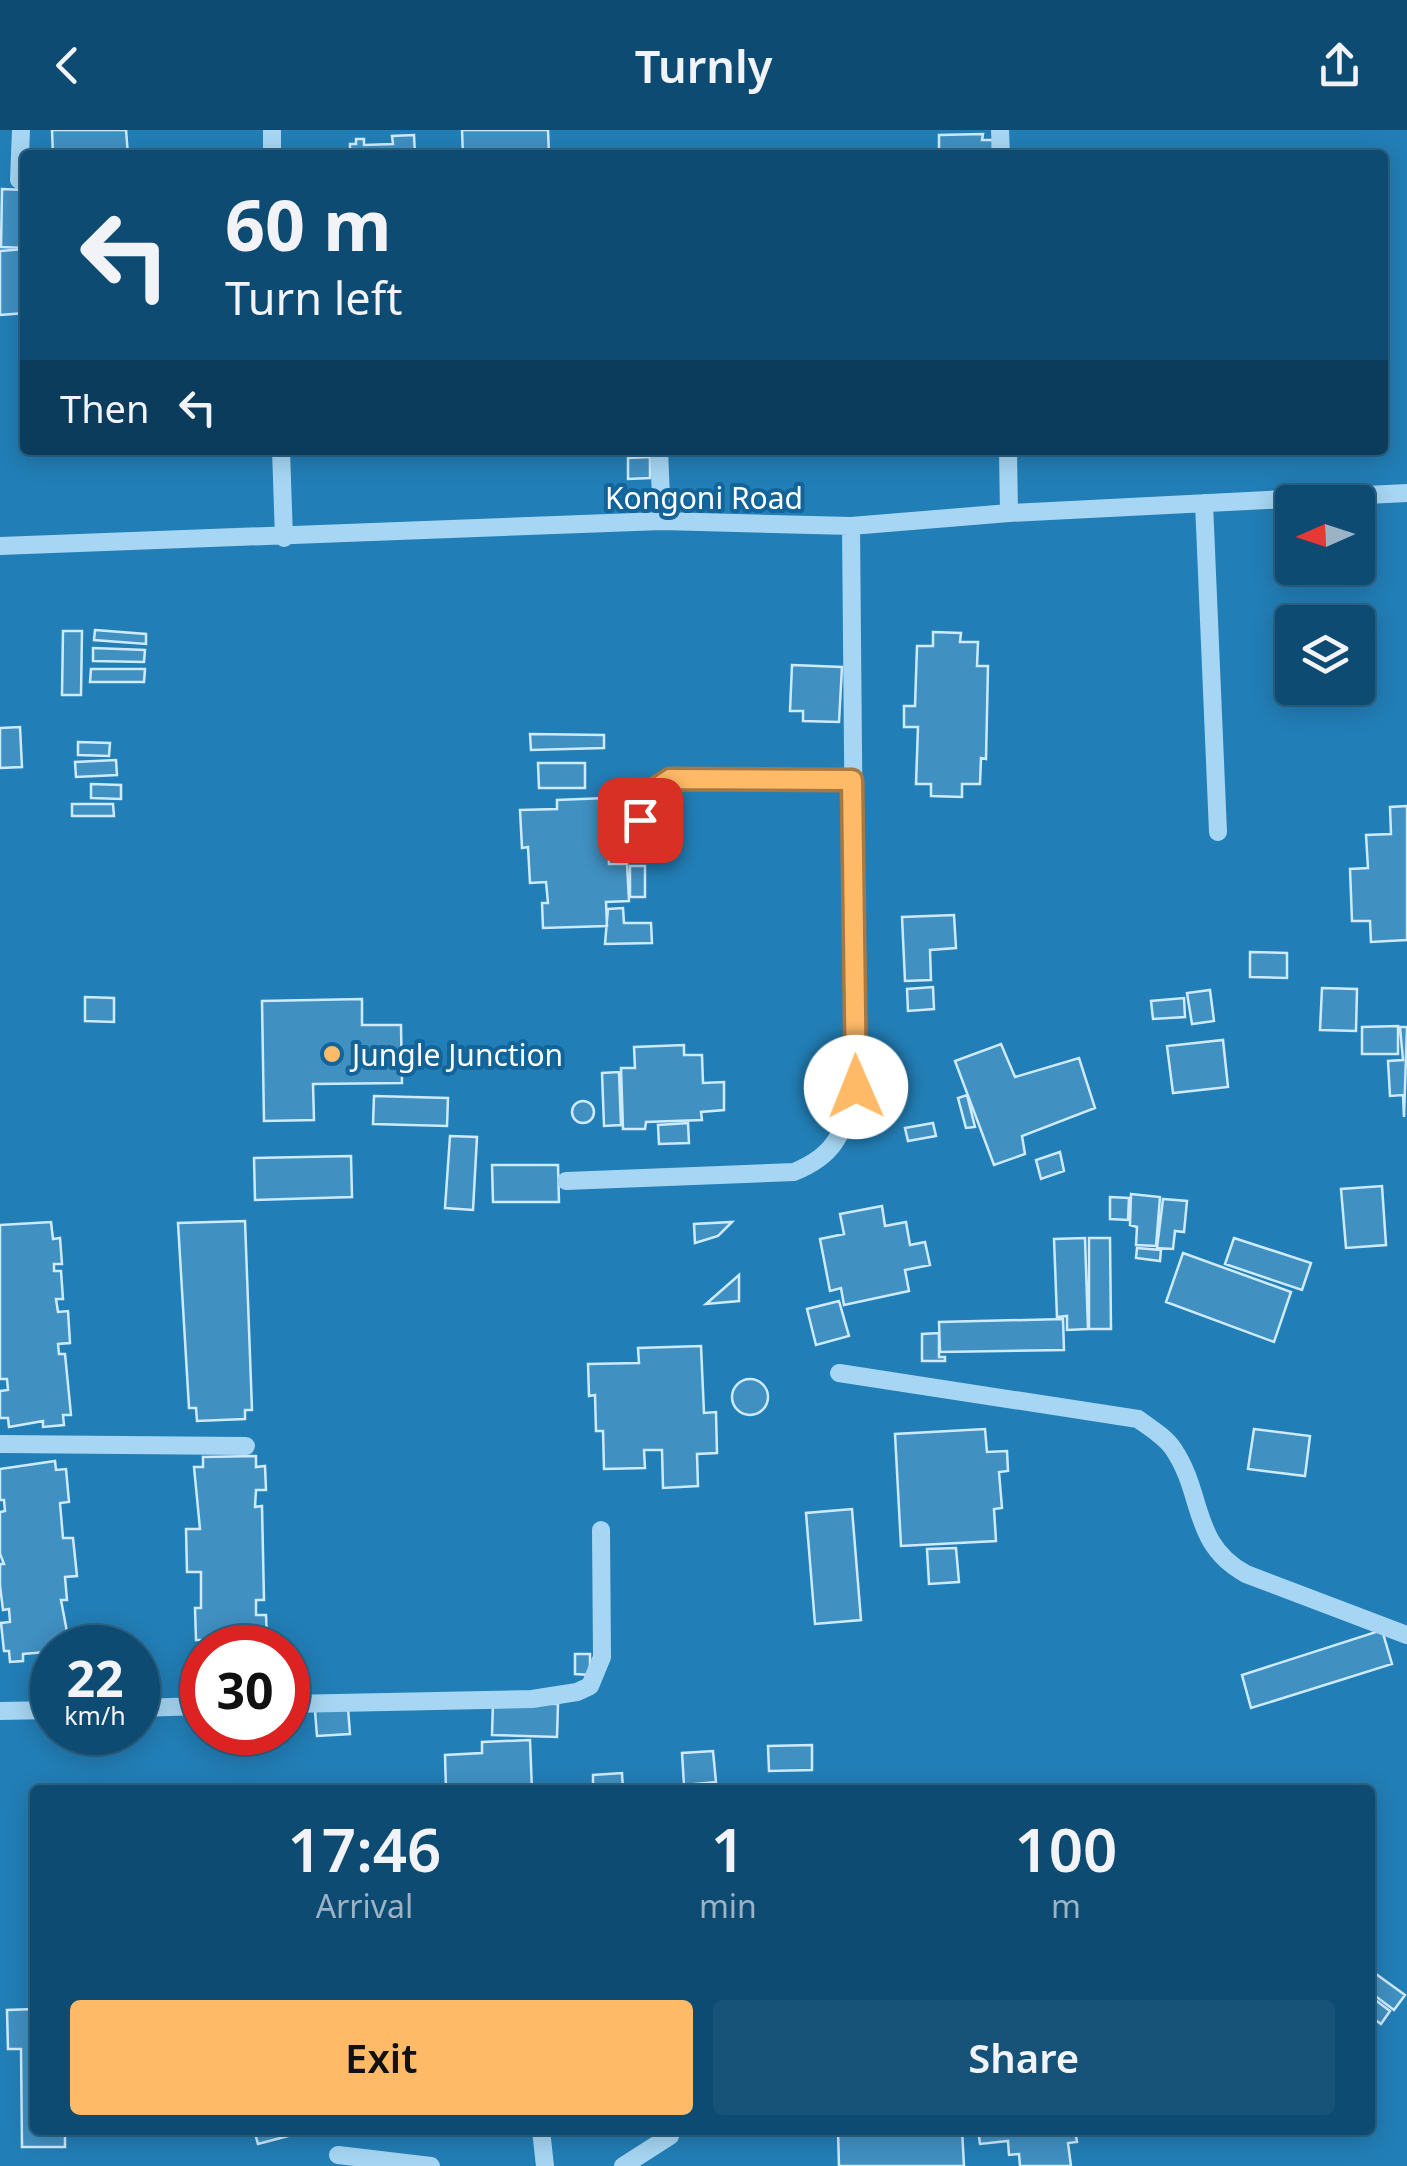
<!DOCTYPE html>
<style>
:root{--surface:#0e4b73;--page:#175278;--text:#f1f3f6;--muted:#9bb3c4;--line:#2e6385;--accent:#ffba68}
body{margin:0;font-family:"Noto Sans",sans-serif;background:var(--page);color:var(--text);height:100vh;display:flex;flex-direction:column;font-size:38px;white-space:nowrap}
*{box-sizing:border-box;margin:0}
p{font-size:32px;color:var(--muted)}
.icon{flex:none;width:55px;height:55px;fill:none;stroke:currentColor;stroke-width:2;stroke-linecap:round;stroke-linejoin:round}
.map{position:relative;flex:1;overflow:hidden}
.panel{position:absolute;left:30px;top:1655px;width:1345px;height:350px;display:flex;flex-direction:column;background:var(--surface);border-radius:10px;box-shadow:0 5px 25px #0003,0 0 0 2px var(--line)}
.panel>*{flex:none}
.guide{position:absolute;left:20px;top:20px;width:1368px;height:305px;border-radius:10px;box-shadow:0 5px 25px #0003,0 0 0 2px var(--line);background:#0e4b73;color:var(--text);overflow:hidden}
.needle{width:65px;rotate:267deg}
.controls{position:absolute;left:1275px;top:355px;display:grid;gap:20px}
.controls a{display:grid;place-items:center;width:100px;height:100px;border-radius:10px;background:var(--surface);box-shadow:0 5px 25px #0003,0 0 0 2px var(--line);font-size:50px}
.speed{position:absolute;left:30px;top:1495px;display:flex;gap:20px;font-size:50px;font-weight:700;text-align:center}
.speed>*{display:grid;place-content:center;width:130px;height:130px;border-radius:50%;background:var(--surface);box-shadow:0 5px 25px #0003,0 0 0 2px var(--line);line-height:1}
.speed small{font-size:25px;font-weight:400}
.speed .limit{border:15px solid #d22;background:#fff;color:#111}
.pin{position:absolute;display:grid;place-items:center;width:85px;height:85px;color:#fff;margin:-42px;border-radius:20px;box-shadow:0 5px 15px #0006}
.me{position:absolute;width:110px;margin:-55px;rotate:359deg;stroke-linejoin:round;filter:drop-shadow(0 0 8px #0008)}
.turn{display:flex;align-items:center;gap:35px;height:210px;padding:0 40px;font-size:45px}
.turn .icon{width:130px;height:130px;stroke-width:2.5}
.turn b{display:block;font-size:70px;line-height:85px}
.then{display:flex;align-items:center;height:95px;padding:0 40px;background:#0003;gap:20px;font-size:38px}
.eta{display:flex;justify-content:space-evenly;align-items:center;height:170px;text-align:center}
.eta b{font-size:60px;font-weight:600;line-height:70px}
.primary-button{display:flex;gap:20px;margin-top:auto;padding:20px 40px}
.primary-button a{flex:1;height:115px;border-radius:10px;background:var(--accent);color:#111;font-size:40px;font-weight:600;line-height:115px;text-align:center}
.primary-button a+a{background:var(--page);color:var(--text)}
header{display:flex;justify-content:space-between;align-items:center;height:130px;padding:0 40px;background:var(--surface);font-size:45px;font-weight:600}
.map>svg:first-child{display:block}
</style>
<header><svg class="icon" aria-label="back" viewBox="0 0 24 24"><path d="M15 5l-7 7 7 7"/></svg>Turnly<svg class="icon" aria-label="share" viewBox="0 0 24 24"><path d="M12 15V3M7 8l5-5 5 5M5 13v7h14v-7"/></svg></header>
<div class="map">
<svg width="1407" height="2036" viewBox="0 0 1407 2036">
<rect width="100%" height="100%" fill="#136499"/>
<!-- green -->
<path fill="#227eb6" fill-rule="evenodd" d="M0 0H1407V2036H0ZM25 25H1382V320H25ZM1292 372H1358V438H1292ZM1292 492H1358V558H1292ZM52 1518H138V1602H52ZM202 1518H288V1602H202ZM35 1660H1370V2000H35Z"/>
<!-- building -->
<path fill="#4090c2" stroke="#ceebfd" stroke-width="2.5" d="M52 0H126L128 25H53Z
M462 0H548L549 25H463Z
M983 4 982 10H993V25H939V5Z
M414 5 415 25H350V14H356V9H364V15L393 14 392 6Z
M2 59 25 60V118L1 117Z
M25 119V183L0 185V121Z
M650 327V348L628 349V328Z
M95 500 146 504V514L94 510Z
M63 501H82L81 565H62Z
M933 502 961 503 960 512H978L977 536H988L986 629 981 628 980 654H962V667L931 666V654H916L918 597H904V576H915L917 516H933Z
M93 518 145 520 144 532 93 531Z
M792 535 842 537 839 592 803 591V581H790Z
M91 539H145L144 552H90Z
M20 597 22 637 0 638V598Z
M530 604 604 605V618L531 620Z
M78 612 110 613 109 626 78 625Z
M116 630 117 645 76 647 75 632Z
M538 633H585V658H539Z
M91 654 121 655V669L91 668Z
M606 668 609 734H627L629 771 606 772 607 796 543 798 542 773H548L546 752 530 753 528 717 522 718 520 680 557 679V670Z
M72 674H113L114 686H72Z
M1407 676V810L1371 812 1370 791H1352L1350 739 1368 738 1366 705 1391 704 1390 677Z
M630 736H645V767H630Z
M623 778 624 793H651L652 813 605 814 608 779Z
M954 785 956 818 930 820 931 850 905 851 902 787Z
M1250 822 1287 823V848L1250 847Z
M933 857 934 879 908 881 907 859Z
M1322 858 1357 859 1356 901 1320 900Z
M1210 860 1214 891 1192 894 1187 863Z
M85 867 114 868V892L85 891Z
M1184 868 1185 887 1153 889 1151 871Z
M362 869V895H401L402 953 313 954 314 990 264 991 262 871Z
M1398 896V924H1362V897Z
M1400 897H1407L1404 987 1403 965 1390 966 1388 931 1403 930Z
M1223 910 1228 957 1173 963 1167 916Z
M1001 914 1015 947 1079 928 1095 978 1022 1006 1025 1024 994 1035 955 931Z
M684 915V925H702L703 953 724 952V980L701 982 702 990 646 992 645 999H623L621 938H635L634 917Z
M619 942 621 995 604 996 602 943Z
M967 965 975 997 966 998 958 968Z
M374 966 448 968 447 996 373 994Z
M572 982a11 11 0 1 1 22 0a11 11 0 1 1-22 0Z
M688 993 689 1013 659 1014 658 995Z
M933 993 936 1006 908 1011 905 998Z
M450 1006 477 1007 473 1080 445 1078Z
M1060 1022 1064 1041 1041 1049 1036 1030Z
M351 1026 352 1067 255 1070 254 1028Z
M492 1035H558L559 1072H493Z
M1382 1056 1386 1115 1346 1118 1341 1059Z
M1131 1064 1160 1067 1156 1116 1136 1115 1137 1097 1130 1095Z
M1110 1067 1129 1068 1128 1090 1110 1089Z
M1163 1069 1187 1071 1184 1102 1175 1101 1173 1119 1157 1118Z
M882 1076 885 1096 906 1092 910 1115 925 1112 930 1135 905 1140 909 1161 844 1175 841 1158 830 1161 820 1109 844 1104 840 1084Z
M245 1091 252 1280H245V1289L197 1291 196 1278H189L178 1093Z
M51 1092 53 1109 60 1108 62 1134H54V1141H61L63 1169H56L58 1182 68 1181 70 1213 58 1214 59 1224H65L71 1285H63L64 1295 43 1297V1291L9 1297 8 1288H0V1261L8 1260 7 1249H0V1095Z
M732 1092 718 1106 695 1113 694 1094Z
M1085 1108 1088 1199 1067 1200V1186L1057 1187 1054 1109Z
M1089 1108H1110L1111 1199H1089Z
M1234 1108 1311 1133 1302 1160 1225 1134Z
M1137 1118 1161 1120 1160 1131 1136 1128Z
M1183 1123 1291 1162 1274 1212 1166 1172Z
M739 1145V1171L706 1174Z
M839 1171 849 1206 816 1215 807 1179Z
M1063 1189 1064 1220 940 1222 939 1192Z
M939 1203V1227H945V1231H922V1204Z
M701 1216 704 1283 716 1282 717 1323 697 1324 698 1356 663 1358 662 1320H644L645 1338 604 1339 603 1301H596L595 1265 589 1266 588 1234 639 1233 638 1218Z
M732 1267a18 18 0 1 1 36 0a18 18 0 1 1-36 0Z
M985 1299 987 1322 1007 1321 1008 1341 999 1342 1002 1378 994 1379 996 1411 901 1416 895 1304Z
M1254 1299 1310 1306 1305 1346 1248 1339Z
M256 1326V1337L265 1336 266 1360H256L255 1377 262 1376 264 1470H256V1485H266L267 1510H258V1518H206V1510H196L195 1478H201V1442H187L186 1399H200L194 1337H203V1327Z
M55 1331 56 1340 66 1339 69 1372 60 1373 63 1408H73L77 1446 65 1447 67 1470H61L70 1518H52V1529H47L46 1522 23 1524V1531L10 1532 9 1521H4L1 1493 10 1492 9 1479 3 1480 0 1456V1434H4L0 1424V1382L5 1381 4 1370H0V1339Z
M852 1379 861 1490 815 1494 806 1383Z
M956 1418 959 1452 929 1454 927 1419Z
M1382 1500 1392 1534 1251 1578 1242 1545Z
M575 1524H590V1545L575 1544Z
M493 1572 558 1574 557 1607 492 1605Z
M348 1578 350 1604 317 1606 315 1581Z
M530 1610 532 1660H446L445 1625 482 1623V1612Z
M812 1615V1640L769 1641 768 1616Z
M713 1621 716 1652 684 1655 682 1623Z
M622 1643 623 1660H593V1645Z
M1376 1844 1405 1865 1394 1880 1370 1862V1851Z
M1370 1866 1390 1881 1381 1894 1370 1886Z
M35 1879V2000H65V2017H22L21 1919H8L7 1880Z
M254 2000H287L288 2006 258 2014Z
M838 2000H962L964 2036H839Z
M978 2000H1075L1077 2012 1068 2013 1071 2036H1020L1019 2024 1009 2025 1008 2011 980 2014Z"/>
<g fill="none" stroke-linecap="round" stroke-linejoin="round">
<!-- minor -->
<path stroke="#a6d6f3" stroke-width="18" d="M272 0V25
M1000 0 1001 25
M19 50 21 0
M281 320 284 408
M659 320 662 391
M1008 320 1009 383
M1204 373 1218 702
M0 416 662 391 851 396 1009 383 1407 363
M637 714 644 666 671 649 852 650
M566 1051 794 1042C839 1024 842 1001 856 957L851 396
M839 1243 1138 1289C1150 1298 1166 1307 1174 1320 1204 1365 1191 1414 1246 1444L1407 1505
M0 1314 246 1316
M288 1574 532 1569 577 1562 590 1556 602 1527 601 1400
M138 1578 202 1576
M0 1581 52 1580
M541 2000 545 2036
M338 2025 431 2036
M623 2036 670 2006"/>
</g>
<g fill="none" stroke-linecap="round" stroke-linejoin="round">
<!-- route casing -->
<g stroke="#a67944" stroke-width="25">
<path id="route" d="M640 690 644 666 670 649 852 650 856 957"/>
</g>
<!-- route -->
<use href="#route" stroke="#ffba68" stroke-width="18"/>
</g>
<!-- markers -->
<circle fill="#ffba68" stroke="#136499" stroke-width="4" cx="332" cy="924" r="10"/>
<g text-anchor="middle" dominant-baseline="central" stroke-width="8" stroke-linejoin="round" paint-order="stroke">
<!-- street labels -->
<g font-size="30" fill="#fff" stroke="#136499">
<text x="704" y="367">Kongoni Road</text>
</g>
<!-- poi labels -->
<g font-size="30" fill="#fff" stroke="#136499" text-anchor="start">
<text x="352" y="924">Jungle Junction</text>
</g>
</g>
</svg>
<div class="controls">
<a><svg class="needle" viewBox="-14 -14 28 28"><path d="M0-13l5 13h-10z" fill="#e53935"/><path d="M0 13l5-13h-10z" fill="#9bb3c4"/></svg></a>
<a><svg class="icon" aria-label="layers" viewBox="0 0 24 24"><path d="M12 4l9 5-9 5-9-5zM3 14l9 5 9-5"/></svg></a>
</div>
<div class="speed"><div>22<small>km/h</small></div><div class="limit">30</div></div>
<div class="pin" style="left:640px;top:690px;background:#d93025"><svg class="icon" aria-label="arrive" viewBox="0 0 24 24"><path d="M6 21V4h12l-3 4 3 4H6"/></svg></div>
<svg class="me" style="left:856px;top:957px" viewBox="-20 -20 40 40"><circle r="19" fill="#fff"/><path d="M0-13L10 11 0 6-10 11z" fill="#ffba68"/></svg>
<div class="guide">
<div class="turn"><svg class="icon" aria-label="left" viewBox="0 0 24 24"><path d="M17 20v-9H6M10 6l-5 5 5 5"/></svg><div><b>60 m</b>Turn left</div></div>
<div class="then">Then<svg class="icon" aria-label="left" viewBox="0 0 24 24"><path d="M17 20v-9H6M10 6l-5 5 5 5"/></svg></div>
</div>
<section class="panel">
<div class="eta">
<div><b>17:46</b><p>Arrival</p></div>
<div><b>1</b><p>min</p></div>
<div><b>100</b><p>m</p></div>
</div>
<div class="primary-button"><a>Exit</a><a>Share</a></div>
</section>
</div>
